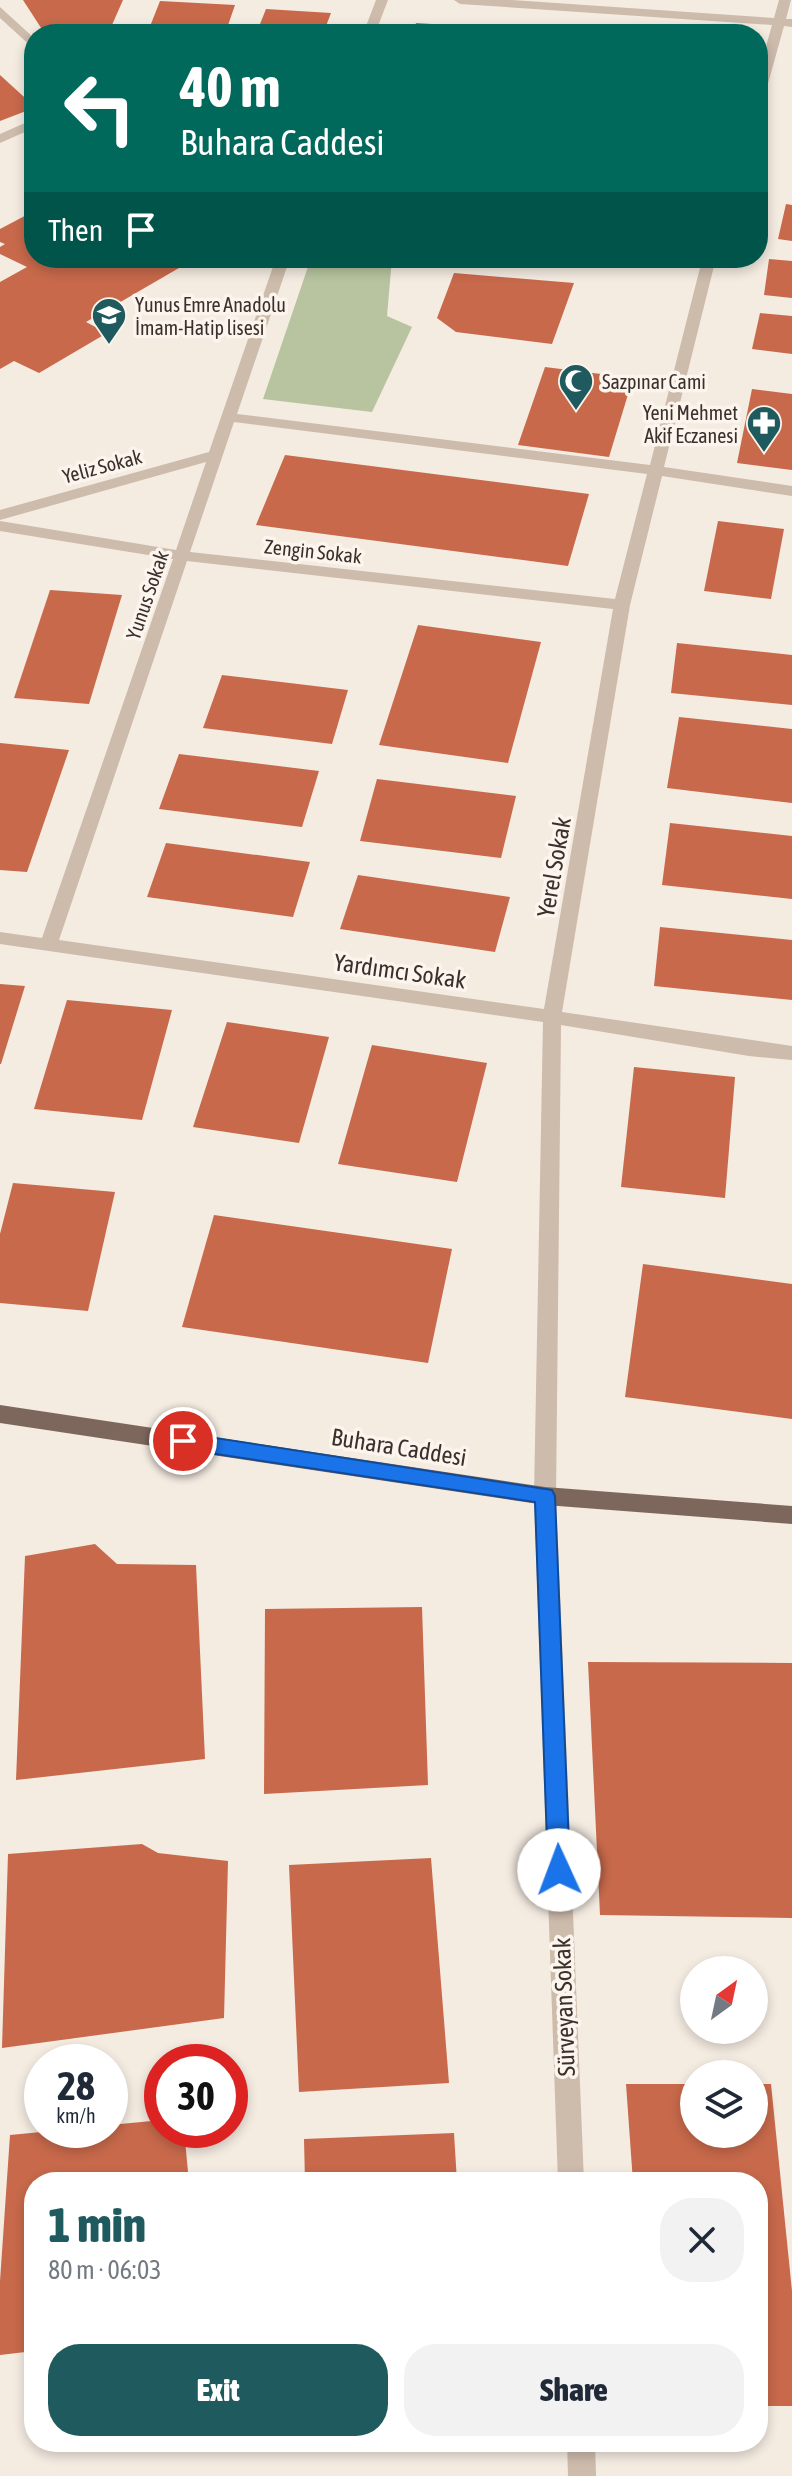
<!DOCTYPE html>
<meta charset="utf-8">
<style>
:root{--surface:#fff;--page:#f2f2f3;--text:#1f2937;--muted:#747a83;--accent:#1f5a5e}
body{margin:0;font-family:"Asap Condensed",sans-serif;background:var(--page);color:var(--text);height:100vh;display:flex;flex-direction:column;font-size:30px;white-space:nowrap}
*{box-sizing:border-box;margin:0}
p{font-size:26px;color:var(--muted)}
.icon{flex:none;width:44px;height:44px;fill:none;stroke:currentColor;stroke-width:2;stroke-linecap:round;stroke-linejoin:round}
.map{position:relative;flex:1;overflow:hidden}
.details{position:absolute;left:24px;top:2172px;width:744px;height:280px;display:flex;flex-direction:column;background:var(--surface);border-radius:32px;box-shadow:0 4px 12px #0003}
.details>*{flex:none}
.banner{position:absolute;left:24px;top:24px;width:744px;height:244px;border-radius:32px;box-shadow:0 4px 12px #0003;background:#00695c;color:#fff;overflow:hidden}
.needle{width:52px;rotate:33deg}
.tools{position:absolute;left:680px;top:1956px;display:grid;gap:16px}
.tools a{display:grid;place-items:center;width:88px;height:88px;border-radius:50%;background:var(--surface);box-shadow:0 4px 12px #0003;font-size:40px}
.speed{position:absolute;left:24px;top:2044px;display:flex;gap:16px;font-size:40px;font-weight:700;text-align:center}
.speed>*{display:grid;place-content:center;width:104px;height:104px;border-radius:50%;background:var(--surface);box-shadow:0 4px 12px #0003;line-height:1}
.speed small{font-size:20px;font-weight:400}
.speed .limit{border:12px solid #d22;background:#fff;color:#111}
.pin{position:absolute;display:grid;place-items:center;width:68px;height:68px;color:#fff;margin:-34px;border:4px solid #fff;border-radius:50%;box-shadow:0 2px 8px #0007}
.me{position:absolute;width:88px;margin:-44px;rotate:358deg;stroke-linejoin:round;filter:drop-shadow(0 0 6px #0008)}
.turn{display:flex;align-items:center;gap:28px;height:168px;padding:0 24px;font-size:36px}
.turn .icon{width:104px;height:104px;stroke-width:2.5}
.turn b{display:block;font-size:56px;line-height:68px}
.then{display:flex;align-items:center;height:76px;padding:0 24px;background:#0003;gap:16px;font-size:30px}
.round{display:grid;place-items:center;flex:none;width:84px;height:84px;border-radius:32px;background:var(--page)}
.summary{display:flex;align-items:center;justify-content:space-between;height:136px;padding:0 24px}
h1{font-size:48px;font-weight:800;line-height:60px;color:var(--accent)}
.primary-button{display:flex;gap:16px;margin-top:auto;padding:16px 24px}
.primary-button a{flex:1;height:92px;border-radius:32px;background:var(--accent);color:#fff;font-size:32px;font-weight:800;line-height:92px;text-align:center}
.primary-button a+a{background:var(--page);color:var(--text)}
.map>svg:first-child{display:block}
</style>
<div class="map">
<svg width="792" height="2476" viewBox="0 0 792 2476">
<rect width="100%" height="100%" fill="#f4ebe1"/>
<!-- green -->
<path fill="#b8c4a0" d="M311 258H392L387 316 412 327 372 412 263 399Z"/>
<!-- building -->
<path fill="#c8694b" d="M23 0H123L108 34H45Z
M160 1 235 5 225 34H147Z
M266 9 331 13 323 34H256Z
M416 23 527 30V34H413Z
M0 75 34 106V108L0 121Z
M786 204 792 205V241L778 239Z
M34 211V258H185L191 261 86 322 107 333 39 373 14 361 0 369V282L27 267 0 254V247L5 244 0 242V229Z
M769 259 792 261V298L764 295Z
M454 273 574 283 552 344 456 332 437 318Z
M760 313 792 316V354L752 349Z
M545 367 633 378 609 457 518 445Z
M752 389 792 394V470L737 463Z
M285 455 589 494 568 566 256 525Z
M718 521 784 529 771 599 704 591Z
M50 590 122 595 89 704 14 698Z
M418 625 541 642 508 763 379 745Z
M677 643 792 655V705L671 693Z
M222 675 348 690 332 744 203 728Z
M679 717 792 729V803L667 788Z
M0 743 69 750 27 872 0 870Z
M179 754 319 771 302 827 159 809Z
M377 779 516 796 501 858 360 841Z
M670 823 792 836V899L662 885Z
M166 843 310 862 293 917 147 897Z
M358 875 510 897 495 952 340 929Z
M660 927 792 940V1000L654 986Z
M0 984 25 986 1 1064H0Z
M67 1000 172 1010 142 1120 34 1109Z
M227 1022 329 1037 299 1143 193 1127Z
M372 1045 487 1063 457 1182 338 1164Z
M634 1067 735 1077 725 1198 621 1187Z
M13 1183 115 1192 88 1311 0 1303V1234Z
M214 1215 452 1249 428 1363 182 1327Z
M643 1264 792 1284V1419L625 1397Z
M95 1544 117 1564 196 1565 205 1759 16 1780 25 1556Z
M422 1607 428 1785 264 1794 265 1609Z
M588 1662 792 1663V1918L600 1915Z
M142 1844 158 1853 228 1861 224 2018 2 2048 8 1854Z
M431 1858 449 2083 299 2092 289 1865Z
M626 2084H694V2134H754V2084H771L792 2291V2406H758V2182H633Z
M162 2120V2130H184L189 2182H34V2351L0 2355V2281L10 2135 62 2130H110V2125Z
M454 2133 457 2182H305L304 2139Z"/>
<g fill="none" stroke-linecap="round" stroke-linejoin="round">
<!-- minor -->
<path fill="#cdbbac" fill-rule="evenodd" d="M376 0H388L375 34H363Z
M454 0H512L774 18 779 0H791L786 19H792V27L784 26 764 98 758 102V75L772 25 460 4Z
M0 7 34 38V49L0 18Z
M34 119V128L0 143V134Z
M276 258H290L237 414 650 465 701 264 677 262 670 258H716L664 467 792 486V496L662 476 630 605 562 1012 792 1046V1060L749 1056 561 1025 556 1496 584 2182H558L534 1496 543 1022 0 944V932L42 938 173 559 0 531V521L176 550 206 462 0 520V510L209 452ZM234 422 647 474 615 599 190 552ZM187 561 613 609 544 1009 59 940Z
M567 2442H595L596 2476H568Z"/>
<!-- major -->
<path fill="#7d675c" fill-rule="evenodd" d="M0 1405 545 1487 792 1506V1524L545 1505 0 1423Z"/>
</g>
<!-- route -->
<path fill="#1a73e8" stroke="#114b97" stroke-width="2" d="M183 1433 552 1490 555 1496 570 1870 567 1877 559 1880 551 1877 548 1870 535 1502 183 1449 176 1447 173 1441 176 1435Z"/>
<!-- icons -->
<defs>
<g id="school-pin" transform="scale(1.8)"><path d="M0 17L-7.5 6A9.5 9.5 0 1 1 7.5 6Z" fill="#1f5a5e" stroke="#fbf5ee"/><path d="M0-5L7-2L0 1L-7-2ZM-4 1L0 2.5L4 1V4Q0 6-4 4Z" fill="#fff"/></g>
<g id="mosque-pin" transform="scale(1.8)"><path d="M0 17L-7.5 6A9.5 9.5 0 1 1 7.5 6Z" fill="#1f5a5e" stroke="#fbf5ee"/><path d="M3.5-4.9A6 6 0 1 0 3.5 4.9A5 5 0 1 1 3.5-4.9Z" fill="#fff"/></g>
<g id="pharmacy-pin" transform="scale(1.8)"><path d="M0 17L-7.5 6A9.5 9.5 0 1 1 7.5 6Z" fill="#1f5a5e" stroke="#fbf5ee"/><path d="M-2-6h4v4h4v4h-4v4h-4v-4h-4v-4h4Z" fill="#fff"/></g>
</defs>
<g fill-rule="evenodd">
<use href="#school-pin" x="109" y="315"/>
<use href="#mosque-pin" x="576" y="381"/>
<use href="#pharmacy-pin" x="764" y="423"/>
</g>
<g text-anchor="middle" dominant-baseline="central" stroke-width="7" stroke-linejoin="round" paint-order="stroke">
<!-- far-poi labels -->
<g font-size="20" fill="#3b302b" stroke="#fbf5ee" text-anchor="start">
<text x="135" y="304">Yunus Emre Anadolu<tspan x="135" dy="23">İmam-Hatip lisesi</tspan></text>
<text x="602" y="381">Sazpınar Cami</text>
<text x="738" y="412" text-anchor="end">Yeni Mehmet<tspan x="738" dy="23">Akif Eczanesi</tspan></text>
</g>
<!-- far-street labels -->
<g font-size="20" fill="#3b302b" stroke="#fbf5ee">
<text transform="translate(102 466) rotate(-15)">Yeliz Sokak</text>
<text transform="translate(313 551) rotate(6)">Zengin Sokak</text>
<text transform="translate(147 595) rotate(-71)">Yunus Sokak</text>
</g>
<!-- street labels -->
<g font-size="24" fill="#3b302b" stroke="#fbf5ee">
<text transform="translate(554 867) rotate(-80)">Yerel Sokak</text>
<text transform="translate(400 971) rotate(8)">Yardımcı Sokak</text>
<text transform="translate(399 1447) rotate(9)">Buhara Caddesi</text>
<text transform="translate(564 2007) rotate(-92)">Sürveyan Sokak</text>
</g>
</g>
</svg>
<div class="tools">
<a><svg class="needle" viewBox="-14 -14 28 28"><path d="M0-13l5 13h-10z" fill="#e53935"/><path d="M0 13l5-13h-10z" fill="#747a83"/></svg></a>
<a><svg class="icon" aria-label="layers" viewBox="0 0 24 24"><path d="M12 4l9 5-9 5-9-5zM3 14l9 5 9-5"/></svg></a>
</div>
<div class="speed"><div>28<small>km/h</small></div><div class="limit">30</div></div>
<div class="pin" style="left:183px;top:1441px;background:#d93025"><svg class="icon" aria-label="arrive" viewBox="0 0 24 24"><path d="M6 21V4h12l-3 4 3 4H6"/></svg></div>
<svg class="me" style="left:559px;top:1870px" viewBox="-20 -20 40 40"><circle r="19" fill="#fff"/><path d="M0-13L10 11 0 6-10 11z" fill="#1a73e8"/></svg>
<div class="banner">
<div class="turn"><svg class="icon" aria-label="left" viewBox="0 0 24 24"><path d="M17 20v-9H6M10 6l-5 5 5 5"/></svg><div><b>40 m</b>Buhara Caddesi</div></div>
<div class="then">Then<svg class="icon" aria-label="arrive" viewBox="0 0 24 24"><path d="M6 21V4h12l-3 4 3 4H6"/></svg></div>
</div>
<section class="details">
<div class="summary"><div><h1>1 min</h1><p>80 m · 06:03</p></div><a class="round"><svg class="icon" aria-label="close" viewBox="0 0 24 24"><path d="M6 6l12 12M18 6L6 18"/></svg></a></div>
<div class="primary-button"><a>Exit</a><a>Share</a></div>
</section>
</div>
